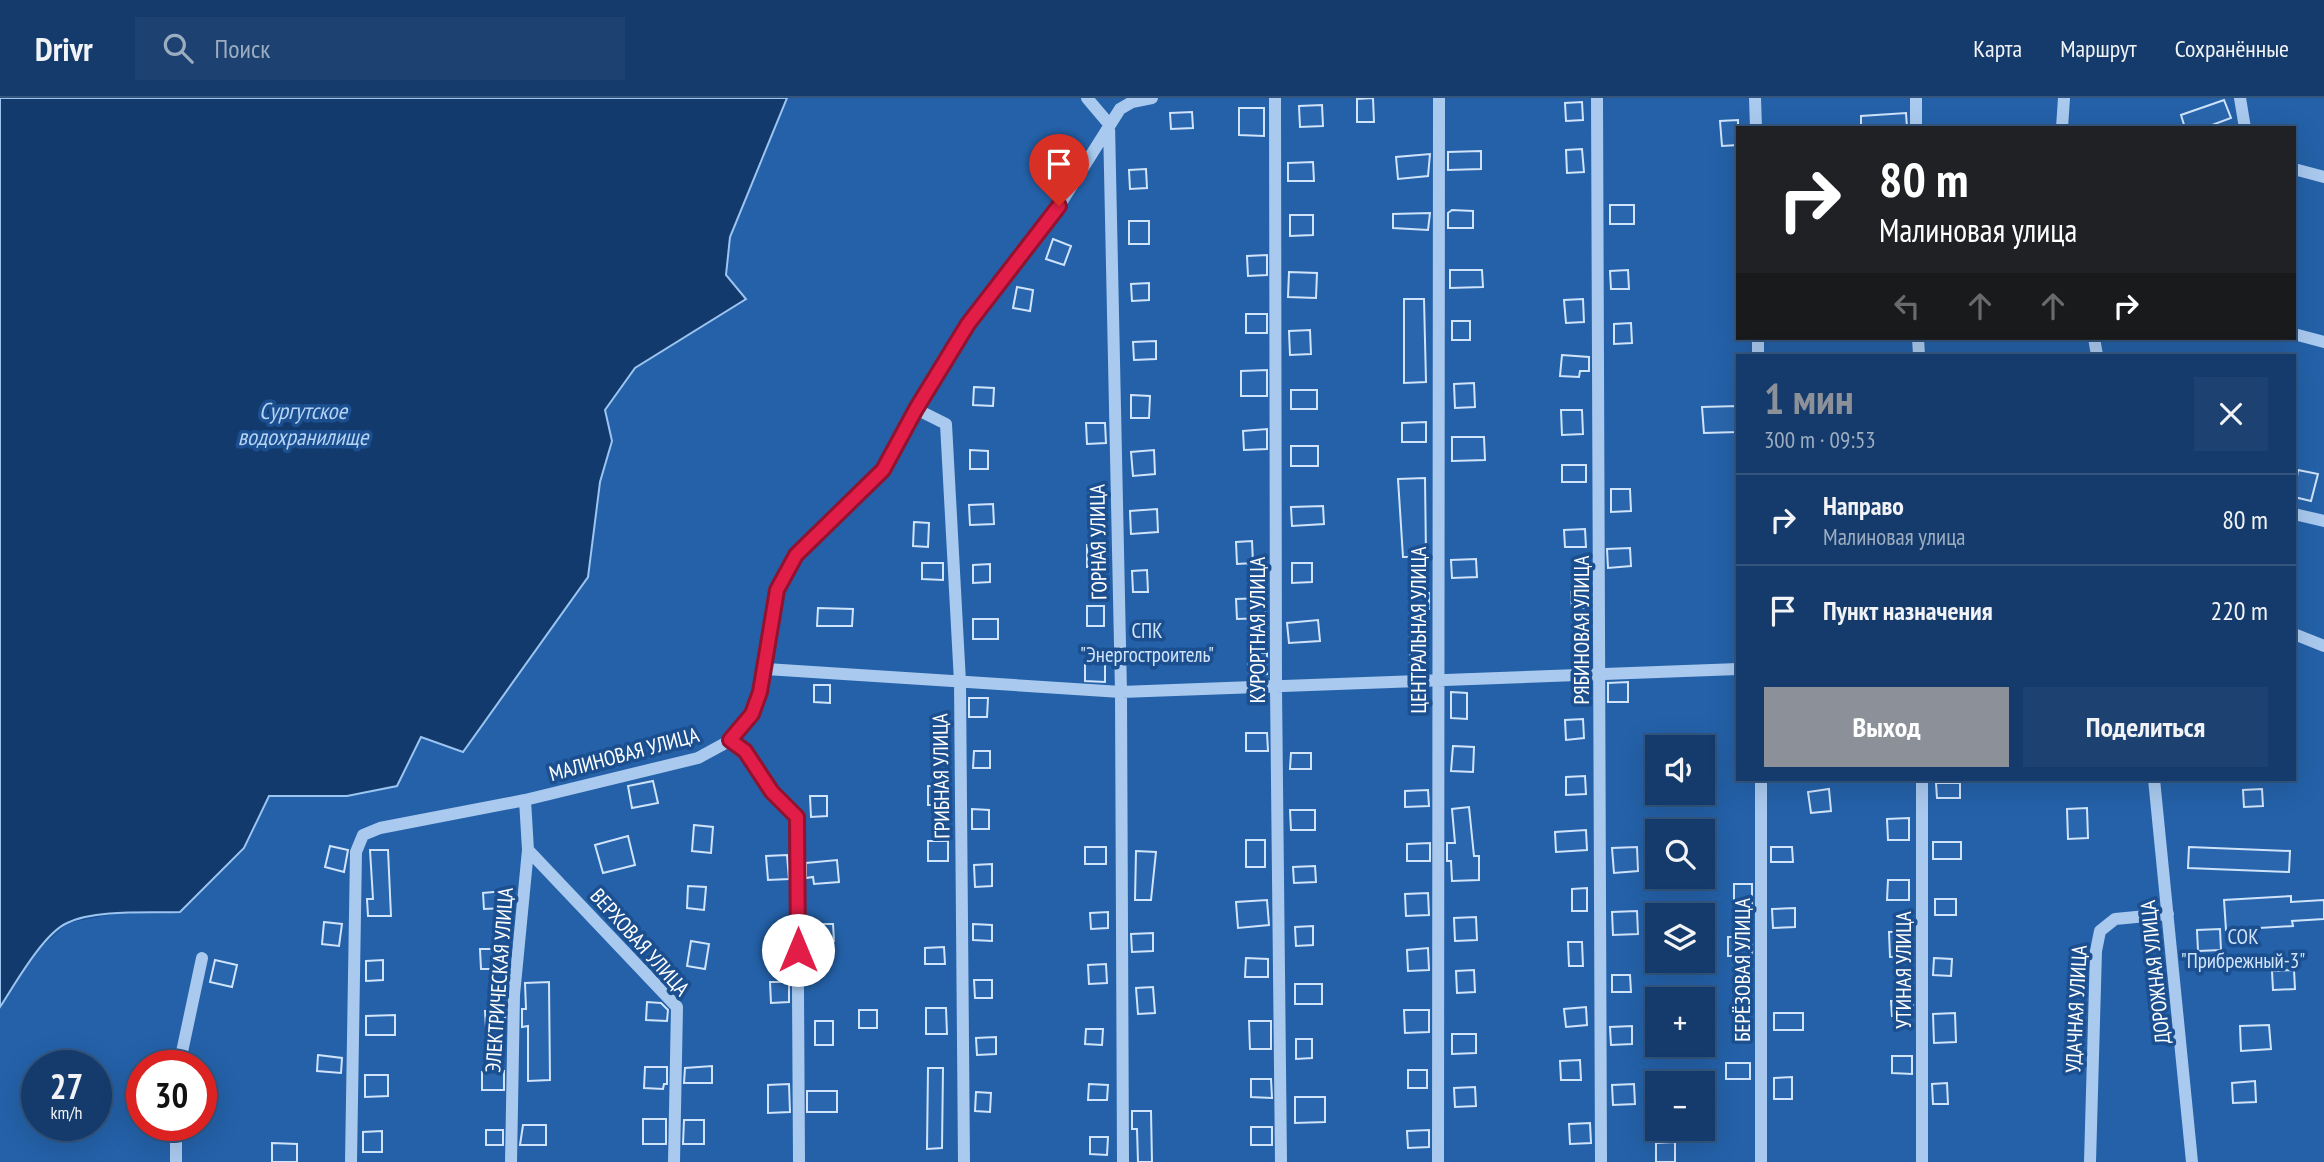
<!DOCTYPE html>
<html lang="ru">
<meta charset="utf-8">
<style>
:root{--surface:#143b6b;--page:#1d4271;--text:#f1f3f6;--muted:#9dadc1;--line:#33557e;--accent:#8c9099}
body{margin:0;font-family:"PT Sans Narrow",sans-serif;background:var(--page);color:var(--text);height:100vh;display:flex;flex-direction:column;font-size:26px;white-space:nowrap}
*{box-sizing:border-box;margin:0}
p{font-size:23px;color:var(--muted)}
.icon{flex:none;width:38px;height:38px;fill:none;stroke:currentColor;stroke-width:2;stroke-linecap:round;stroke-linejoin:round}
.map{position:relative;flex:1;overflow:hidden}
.drawer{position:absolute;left:1736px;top:256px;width:560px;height:427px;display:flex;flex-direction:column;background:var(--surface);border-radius:0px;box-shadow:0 7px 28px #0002,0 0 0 2px var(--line)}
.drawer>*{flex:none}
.banner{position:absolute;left:1736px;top:28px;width:560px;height:214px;border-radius:0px;box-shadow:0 7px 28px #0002,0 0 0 2px var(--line);background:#202124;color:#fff;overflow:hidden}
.fabs{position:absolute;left:1645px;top:637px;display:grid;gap:14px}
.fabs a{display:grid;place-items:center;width:70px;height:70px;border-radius:0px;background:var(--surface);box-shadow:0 7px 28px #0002,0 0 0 2px var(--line);font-size:35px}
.speed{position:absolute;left:21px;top:952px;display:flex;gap:14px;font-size:35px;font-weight:700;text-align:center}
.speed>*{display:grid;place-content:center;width:91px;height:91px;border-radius:50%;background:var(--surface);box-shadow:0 7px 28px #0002,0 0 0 2px var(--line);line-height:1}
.speed small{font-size:18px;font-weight:400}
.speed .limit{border:10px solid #d22;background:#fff;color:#111}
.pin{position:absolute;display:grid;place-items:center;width:60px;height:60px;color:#fff;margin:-72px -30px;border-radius:50% 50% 50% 0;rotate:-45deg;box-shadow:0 0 7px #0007}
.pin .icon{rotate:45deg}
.me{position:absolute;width:77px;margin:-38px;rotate:0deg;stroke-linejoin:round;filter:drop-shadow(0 0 5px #0008)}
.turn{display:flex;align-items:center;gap:24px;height:147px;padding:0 28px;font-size:32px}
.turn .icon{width:91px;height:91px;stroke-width:2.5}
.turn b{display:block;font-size:49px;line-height:60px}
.lanes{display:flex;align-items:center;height:66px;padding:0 28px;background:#0003;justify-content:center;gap:35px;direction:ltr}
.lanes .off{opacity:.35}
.round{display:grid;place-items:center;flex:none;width:74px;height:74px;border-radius:0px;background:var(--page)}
.overview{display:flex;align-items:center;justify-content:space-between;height:119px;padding:0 28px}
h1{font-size:42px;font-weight:600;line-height:52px;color:var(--accent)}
.action{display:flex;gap:14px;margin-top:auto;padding:14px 28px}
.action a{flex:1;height:80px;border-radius:0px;background:var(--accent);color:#fff;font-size:28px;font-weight:600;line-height:80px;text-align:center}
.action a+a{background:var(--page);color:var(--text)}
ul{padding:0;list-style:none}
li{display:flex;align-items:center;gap:21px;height:91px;padding:0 28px;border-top:2px solid var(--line)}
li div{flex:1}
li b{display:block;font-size:26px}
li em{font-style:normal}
header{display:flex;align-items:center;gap:42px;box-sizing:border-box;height:98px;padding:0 35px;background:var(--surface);border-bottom:2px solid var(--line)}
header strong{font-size:33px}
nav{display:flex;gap:38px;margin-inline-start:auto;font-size:24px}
.search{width:490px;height:63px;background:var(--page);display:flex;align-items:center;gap:18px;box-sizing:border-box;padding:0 24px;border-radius:0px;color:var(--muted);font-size:26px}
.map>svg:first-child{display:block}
</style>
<header>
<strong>Drivr</strong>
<div class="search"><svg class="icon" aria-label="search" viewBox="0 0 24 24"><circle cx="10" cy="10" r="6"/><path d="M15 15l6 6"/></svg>Поиск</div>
<nav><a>Карта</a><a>Маршрут</a><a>Сохранённые</a></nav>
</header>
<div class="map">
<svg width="2324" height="1064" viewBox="0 0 2324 1064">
<rect width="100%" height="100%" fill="#1b4f8f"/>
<!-- green -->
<path fill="#2461a8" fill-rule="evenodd" d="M787 0H2324V1064H0V909L33 857 67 825 119 815 181 814 244 750 269 698H347L421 639 588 479 600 384 612 343 605 312 635 270 672 245 726 177 730 139ZM1738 30H2294V240H1738ZM1738 257H2294V681H1738ZM1657 649H1703V695H1657ZM1657 733H1703V779H1657ZM1657 817H1703V863H1657ZM1657 901H1703V947H1657ZM37 968H96V1027H37ZM142 968H201V1027H142ZM1657 985H1703V1031H1657Z"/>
<!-- water -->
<path fill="#123a6d" stroke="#9cc4f0" stroke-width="2" d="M0 0H787L730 139 726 177 746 201 635 270 605 312 612 343 600 384 588 479 463 654 421 639 397 688 347 698H269L244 750 180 814C150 815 95 811 67 825 43 836 15 886 0 909Z"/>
<!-- building -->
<path fill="#2a66ad" stroke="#cfe3fa" stroke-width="2" d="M1373 0 1374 24H1357V1Z
M2224 2 2231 20 2204 30H2185L2181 17Z
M1582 4 1583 22 1566 23 1565 5Z
M1322 7 1323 28 1300 29 1299 8Z
M1239 10H1264V38L1239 37Z
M1192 14 1193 30 1171 31 1170 15Z
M1906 15 1907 30H1861V18Z
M1738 22V47L1722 48 1720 23Z
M1582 51 1584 74 1567 75 1566 52Z
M1481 53V71L1448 72V54Z
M1430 56 1428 78 1398 81 1396 59Z
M1313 64 1314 83H1288V65Z
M1146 71 1147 90 1130 91 1129 72Z
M1610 107H1634V126H1610Z
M1452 112 1473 113V130H1448V115Z
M1430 115 1428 132 1393 130V116Z
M1290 117H1313V137L1290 138Z
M1129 123H1149V146H1129Z
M1053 141 1071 148 1064 167 1046 161Z
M1267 157V177L1248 178 1247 158Z
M1450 172H1482L1483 189 1450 190Z
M1628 172 1629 191H1611L1610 173Z
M1289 174 1317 175 1316 200 1288 199Z
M1149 185V202L1132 203 1131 186Z
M1017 189 1033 192 1030 213 1013 210Z
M1404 201H1424L1426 284 1404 285Z
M1583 201 1584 224 1566 225 1564 202Z
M1246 216H1267V235H1246Z
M1452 223H1470V242H1452Z
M1631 225 1632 245 1614 246V226Z
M1310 232 1311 256 1290 257 1289 233Z
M1156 243V261L1134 262 1133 244Z
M1562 257 1589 259V273H1580L1579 279 1560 278Z
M1267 272V298H1241V273Z
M1474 285 1475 309 1455 310 1454 286Z
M974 289 994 290 993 308 973 307Z
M1291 292H1317V311H1291Z
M1131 297 1150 298 1149 320H1131Z
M1738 308V334L1704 335 1702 309Z
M1561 312H1582L1583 336 1562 337Z
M1426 324V344H1402V325Z
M1086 325H1105L1106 345 1087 346Z
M1267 331V351L1244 352 1243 333Z
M1452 339H1484L1485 362 1452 363Z
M1291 348H1318V368H1291Z
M970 352 988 353V371H970Z
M1154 352 1155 376 1133 378 1131 354Z
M1562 367H1586V384H1562Z
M2298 372 2318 376 2311 403 2294 399Z
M1425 380 1426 459H1403L1398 381Z
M1611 391H1630L1631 413 1611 414Z
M1089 394H1106V415H1089Z
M993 406 994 426 970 427 969 407Z
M1323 408 1324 426 1292 428 1291 409Z
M1157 411 1158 434 1131 436 1130 413Z
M914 424 929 425 928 449 913 448Z
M1585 431 1586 449H1565L1564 432Z
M1252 443 1253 465 1237 466 1236 444Z
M1087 447H1106V470L1087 469Z
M1630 450 1631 468 1608 470 1607 451Z
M1476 461 1477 479 1452 480 1451 462Z
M922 465H943V482L922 481Z
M1292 465H1312V484L1292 485Z
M990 466V484L973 485V467Z
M1147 472 1148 494H1133L1132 473Z
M1587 492 1589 509 1572 511 1571 494Z
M1429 495V511L1411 512 1410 496Z
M1265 500V520L1237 521 1236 501Z
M1087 508H1104V528H1087Z
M818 510 853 511 852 528H817Z
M973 521H998V541H973Z
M1318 522 1320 543 1289 545 1287 525Z
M1410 547H1426V569H1410Z
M1248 555H1267V576L1249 577Z
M1085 562 1105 563V584L1085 583Z
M1628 584V604H1608V585Z
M814 587H830V605L814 604Z
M1451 594 1467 595V621L1451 620Z
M969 600H988L987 619H969Z
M1583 621 1584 640 1566 642 1565 622Z
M1246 635H1267L1268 653H1246Z
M1453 648 1474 649 1473 674 1451 673Z
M974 653H990V670H973Z
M1291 655H1311V671H1290Z
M1585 678 1586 696 1566 697V679Z
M653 683 658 705 632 710 628 688Z
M1936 685H1960V700H1937Z
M928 688H947V707H928Z
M1829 691 1831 713 1811 715 1808 694Z
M2262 691 2263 708 2244 709 2243 692Z
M1428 692 1429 708 1405 709V693Z
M810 698H827V718L811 719Z
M1469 709 1474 758H1479V782L1452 783 1451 763H1447V745H1455L1452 711Z
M2087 710 2088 740 2068 741 2067 711Z
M972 711 989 712V731H972Z
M1290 712H1315V732H1291Z
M1909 720V742H1888L1887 721Z
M694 727 713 729 711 755 692 753Z
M1586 732 1587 752 1556 754 1555 734Z
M628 738 635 767 603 775 595 747Z
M1246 742H1265V769H1246Z
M928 743H948V763H928Z
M1933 744H1961V761H1933Z
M1430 745V763H1407V746Z
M330 748 348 752 344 774 325 769Z
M1085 749H1106V766H1085Z
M1637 749 1638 773 1614 775 1612 750Z
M1771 749H1792L1793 764H1771Z
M2189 749 2290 753 2289 774 2188 770Z
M370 752H388L391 818H368L367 801H373Z
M1136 753 1156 754 1151 802H1135Z
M787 757 789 781 768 782 766 758Z
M837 762 839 784 814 786 813 779 806 780V765Z
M992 766V788L975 789 974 767Z
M1315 768 1316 784 1294 785 1293 769Z
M1888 782H1909V802H1887Z
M1734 786H1752V807H1734Z
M688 788 706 789 704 812 687 810Z
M1587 790V813H1572V791Z
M504 793 505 810 484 811 483 795Z
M1428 795 1429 817 1406 818 1405 796Z
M2291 798V804L2324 802V821L2292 823 2293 828 2226 832 2224 802Z
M1935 801H1956V817H1935Z
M1267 802 1269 827 1238 830 1236 804Z
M1795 810V829L1773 830 1772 811Z
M1637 813 1638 836 1613 837 1612 814Z
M1108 814V830L1091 831 1090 815Z
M1476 819 1477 842 1455 843 1454 820Z
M324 824 342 826 339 848 322 846Z
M811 826H833L834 843 812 844Z
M973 826 992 827V843L973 842Z
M1313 828V847L1296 848 1295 829Z
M2220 831 2221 852 2198 853 2197 832Z
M1912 833V858L1890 859 1889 834Z
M1153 835V853L1132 854 1131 836Z
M1728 839H1751L1752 858H1728Z
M691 843 709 846 705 871 687 868Z
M1568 844H1582L1583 868H1569Z
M944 849 945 866H925V850Z
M1428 850 1429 872 1408 873 1407 852Z
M480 851H504L505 871H481Z
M1246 860 1268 861V879H1245Z
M1934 860 1952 861 1951 878 1933 877Z
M215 862 237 867 232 889 210 884Z
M383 862V882L366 883V863Z
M1106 866 1107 885 1089 886 1088 867Z
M1474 872 1475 894 1457 895 1456 873Z
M2294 872 2295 891 2273 892 2272 873Z
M1612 877H1630L1631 894H1612Z
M974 882H992V900H975Z
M549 884 550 982 528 983V928L522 929V911H526L525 885Z
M770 884H789V904L771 905Z
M1295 886H1322V906H1295Z
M1153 889 1155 915 1138 916 1136 890Z
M1913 902V918H1892L1891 903Z
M647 904 661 905 668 912 667 923 646 922Z
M1586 909 1587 927 1566 929 1564 911Z
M926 910H946L947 936H926Z
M505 912V929L486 930 485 913Z
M859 912H877V930H859Z
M1404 912H1429V934L1405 935Z
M1774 915H1803V932H1774Z
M1955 915 1956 944 1934 945 1933 916Z
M395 917V937H366V918Z
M815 923H833V947H815Z
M1249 923H1271V951H1250Z
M2269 927 2271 951 2241 953 2240 928Z
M1632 928V946L1611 947 1610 929Z
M1086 931H1103L1102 947 1085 946Z
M1452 936H1476V955L1452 956Z
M996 939V956L977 957 976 940Z
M1296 941H1312V960L1296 961Z
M318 957 342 960 341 975 317 973Z
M1892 958H1912V976L1892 975Z
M1580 962 1581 982H1561L1560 963Z
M1726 965H1750V981H1726Z
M712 968V985H684L685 970Z
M645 969H667V986H664L663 991 644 990Z
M928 970H943L942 1050 927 1051Z
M1408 972H1427V990H1408Z
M504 973V992H482V974Z
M365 977H388V998L365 999Z
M1792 979V1001H1774V980Z
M1251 981H1271L1272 1000 1251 999Z
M2255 983 2256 1004 2233 1005 2232 985Z
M1947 985 1948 1006H1933L1932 986Z
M789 986 790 1014 768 1015V987Z
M1089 986 1108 987 1107 1002H1088Z
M1634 986 1635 1006 1613 1007 1612 987Z
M1475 989 1476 1008 1455 1009 1454 990Z
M807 993H837V1014H807Z
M976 994 991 995 990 1014 975 1013Z
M1295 999H1325V1024L1295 1025Z
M1132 1013H1151L1152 1064H1138L1137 1031H1132Z
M643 1021H666V1046H643Z
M684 1022H704V1046H683Z
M1590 1025 1591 1045 1570 1046 1569 1026Z
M523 1027H546V1047H520Z
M1251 1029H1272V1047H1251Z
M486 1032H503V1047H486Z
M1429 1032V1049L1408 1050 1407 1033Z
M382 1033V1054H363V1034Z
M1090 1039H1108L1107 1057 1090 1056Z
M1675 1044V1064H1656V1045Z
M272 1045 297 1046V1064H272Z"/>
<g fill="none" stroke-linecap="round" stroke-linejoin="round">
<!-- minor -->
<path stroke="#a9c9ee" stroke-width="12" d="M1087 0 1109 26 1121 594 1123 1064
M1275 0 1276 590 1281 1064
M1597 0 1601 1064
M1755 0 1756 30
M1916 0V30
M2240 0 2245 30
M2062 30 2064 0
M2294 71 2324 79
M2294 236 2324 244
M1758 240V257
M1918 240 1919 257
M2094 240 2097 257
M916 311 946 326 960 584 964 1064
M2294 416 2324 423
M2294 536 2324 548
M766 571 1121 594 1738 571
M731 642 745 653 772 694 797 719 799 1064
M1761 681V1064
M1922 681V1064
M2154 681 2192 1064
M528 752 677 909 674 1064
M179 968 202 860
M176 1027V1064
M351 1064 356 754 363 737 380 730 525 702 698 660 731 642 752 616 760 595 777 492 796 457 883 372 916 311 968 226 1059 108 1120 11 1132 4 1152 0
M511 1064 514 897 528 752 525 702
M1438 1064 1439 0
M2090 1064 2096 853 2100 833 2115 821 2168 816"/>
</g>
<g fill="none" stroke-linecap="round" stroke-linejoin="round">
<!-- route casing -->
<g stroke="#92132f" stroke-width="18">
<path id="route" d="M798 852 797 719 772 694 745 653 730 642 752 616 760 594 777 492 796 457 883 372 916 311 968 226 1059 108"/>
</g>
<!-- route -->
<use href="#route" stroke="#e11d48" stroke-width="12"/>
</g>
<g text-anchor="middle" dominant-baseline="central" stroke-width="7" stroke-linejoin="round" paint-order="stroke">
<!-- street labels -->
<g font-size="21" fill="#fff" stroke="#1b4f8f">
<text transform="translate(1098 444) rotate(-91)">ГОРНАЯ УЛИЦА</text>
<text transform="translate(1257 532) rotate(-90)">КУРОРТНАЯ УЛИЦА</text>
<text transform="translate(1418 532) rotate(-90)">ЦЕНТРАЛЬНАЯ УЛИЦА</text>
<text transform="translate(1581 532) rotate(-90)">РЯБИНОВАЯ УЛИЦА</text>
<text transform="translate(624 656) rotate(-15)">МАЛИНОВАЯ УЛИЦА</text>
<text transform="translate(941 678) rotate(-91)">ГРИБНАЯ УЛИЦА</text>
<text transform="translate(640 844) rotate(48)">ВЕРХОВАЯ УЛИЦА</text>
<text transform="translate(1742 872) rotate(-90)">БЕРЁЗОВАЯ УЛИЦА</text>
<text transform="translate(1903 872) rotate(-90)">УТИНАЯ УЛИЦА</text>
<text transform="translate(2155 874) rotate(-96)">ДОРОЖНАЯ УЛИЦА</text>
<text transform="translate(499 882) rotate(-86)">ЭЛЕКТРИЧЕСКАЯ УЛИЦА</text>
<text transform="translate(2076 911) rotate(-87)">УДАЧНАЯ УЛИЦА</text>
</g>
<!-- park labels -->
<g font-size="21" fill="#cfe3fa" stroke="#1b4f8f">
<text x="1147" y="532">СПК<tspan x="1147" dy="24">"Энергостроитель"</tspan></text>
<text x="2243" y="838">СОК<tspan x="2243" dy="24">"Прибрежный-3"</tspan></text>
</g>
<!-- water labels -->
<g font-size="23" font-style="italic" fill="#b5d3f5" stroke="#1b4f8f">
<text x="303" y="312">Сургутское<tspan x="303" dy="26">водохранилище</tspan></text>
</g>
</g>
</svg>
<div class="fabs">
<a><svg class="icon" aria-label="sound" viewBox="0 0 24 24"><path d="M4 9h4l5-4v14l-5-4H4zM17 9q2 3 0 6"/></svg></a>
<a><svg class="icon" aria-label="search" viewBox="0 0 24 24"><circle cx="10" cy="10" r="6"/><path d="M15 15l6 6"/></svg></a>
<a><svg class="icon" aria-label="layers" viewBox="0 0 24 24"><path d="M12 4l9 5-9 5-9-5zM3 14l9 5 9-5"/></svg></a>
<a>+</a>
<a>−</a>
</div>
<div class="speed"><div>27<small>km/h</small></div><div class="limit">30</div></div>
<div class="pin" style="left:1059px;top:108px;background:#d93025"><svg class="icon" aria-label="arrive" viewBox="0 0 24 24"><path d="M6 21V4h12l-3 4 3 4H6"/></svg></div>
<svg class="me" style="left:798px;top:852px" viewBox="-20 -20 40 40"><circle r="19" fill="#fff"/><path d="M0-13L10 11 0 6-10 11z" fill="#e11d48"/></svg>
<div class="banner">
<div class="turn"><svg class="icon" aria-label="right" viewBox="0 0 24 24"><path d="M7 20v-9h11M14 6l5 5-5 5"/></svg><div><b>80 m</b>Малиновая улица</div></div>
<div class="lanes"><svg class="icon off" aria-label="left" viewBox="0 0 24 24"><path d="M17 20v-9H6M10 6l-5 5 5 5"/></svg><svg class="icon off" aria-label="ahead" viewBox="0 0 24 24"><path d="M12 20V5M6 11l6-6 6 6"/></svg><svg class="icon off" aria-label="ahead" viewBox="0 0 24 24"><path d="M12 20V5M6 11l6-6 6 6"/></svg><svg class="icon" aria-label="right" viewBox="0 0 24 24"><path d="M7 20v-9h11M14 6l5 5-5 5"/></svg></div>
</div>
<section class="drawer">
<div class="overview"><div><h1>1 мин</h1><p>300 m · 09:53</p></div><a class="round"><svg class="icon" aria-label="close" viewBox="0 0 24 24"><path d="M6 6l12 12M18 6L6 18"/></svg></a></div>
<ul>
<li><svg class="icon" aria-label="right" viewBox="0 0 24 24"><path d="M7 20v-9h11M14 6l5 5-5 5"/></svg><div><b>Направо</b><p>Малиновая улица</p></div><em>80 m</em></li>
<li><svg class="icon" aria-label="arrive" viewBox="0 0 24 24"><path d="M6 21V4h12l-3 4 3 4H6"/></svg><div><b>Пункт назначения</b></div><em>220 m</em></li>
</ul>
<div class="action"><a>Выход</a><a>Поделиться</a></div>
</section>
</div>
